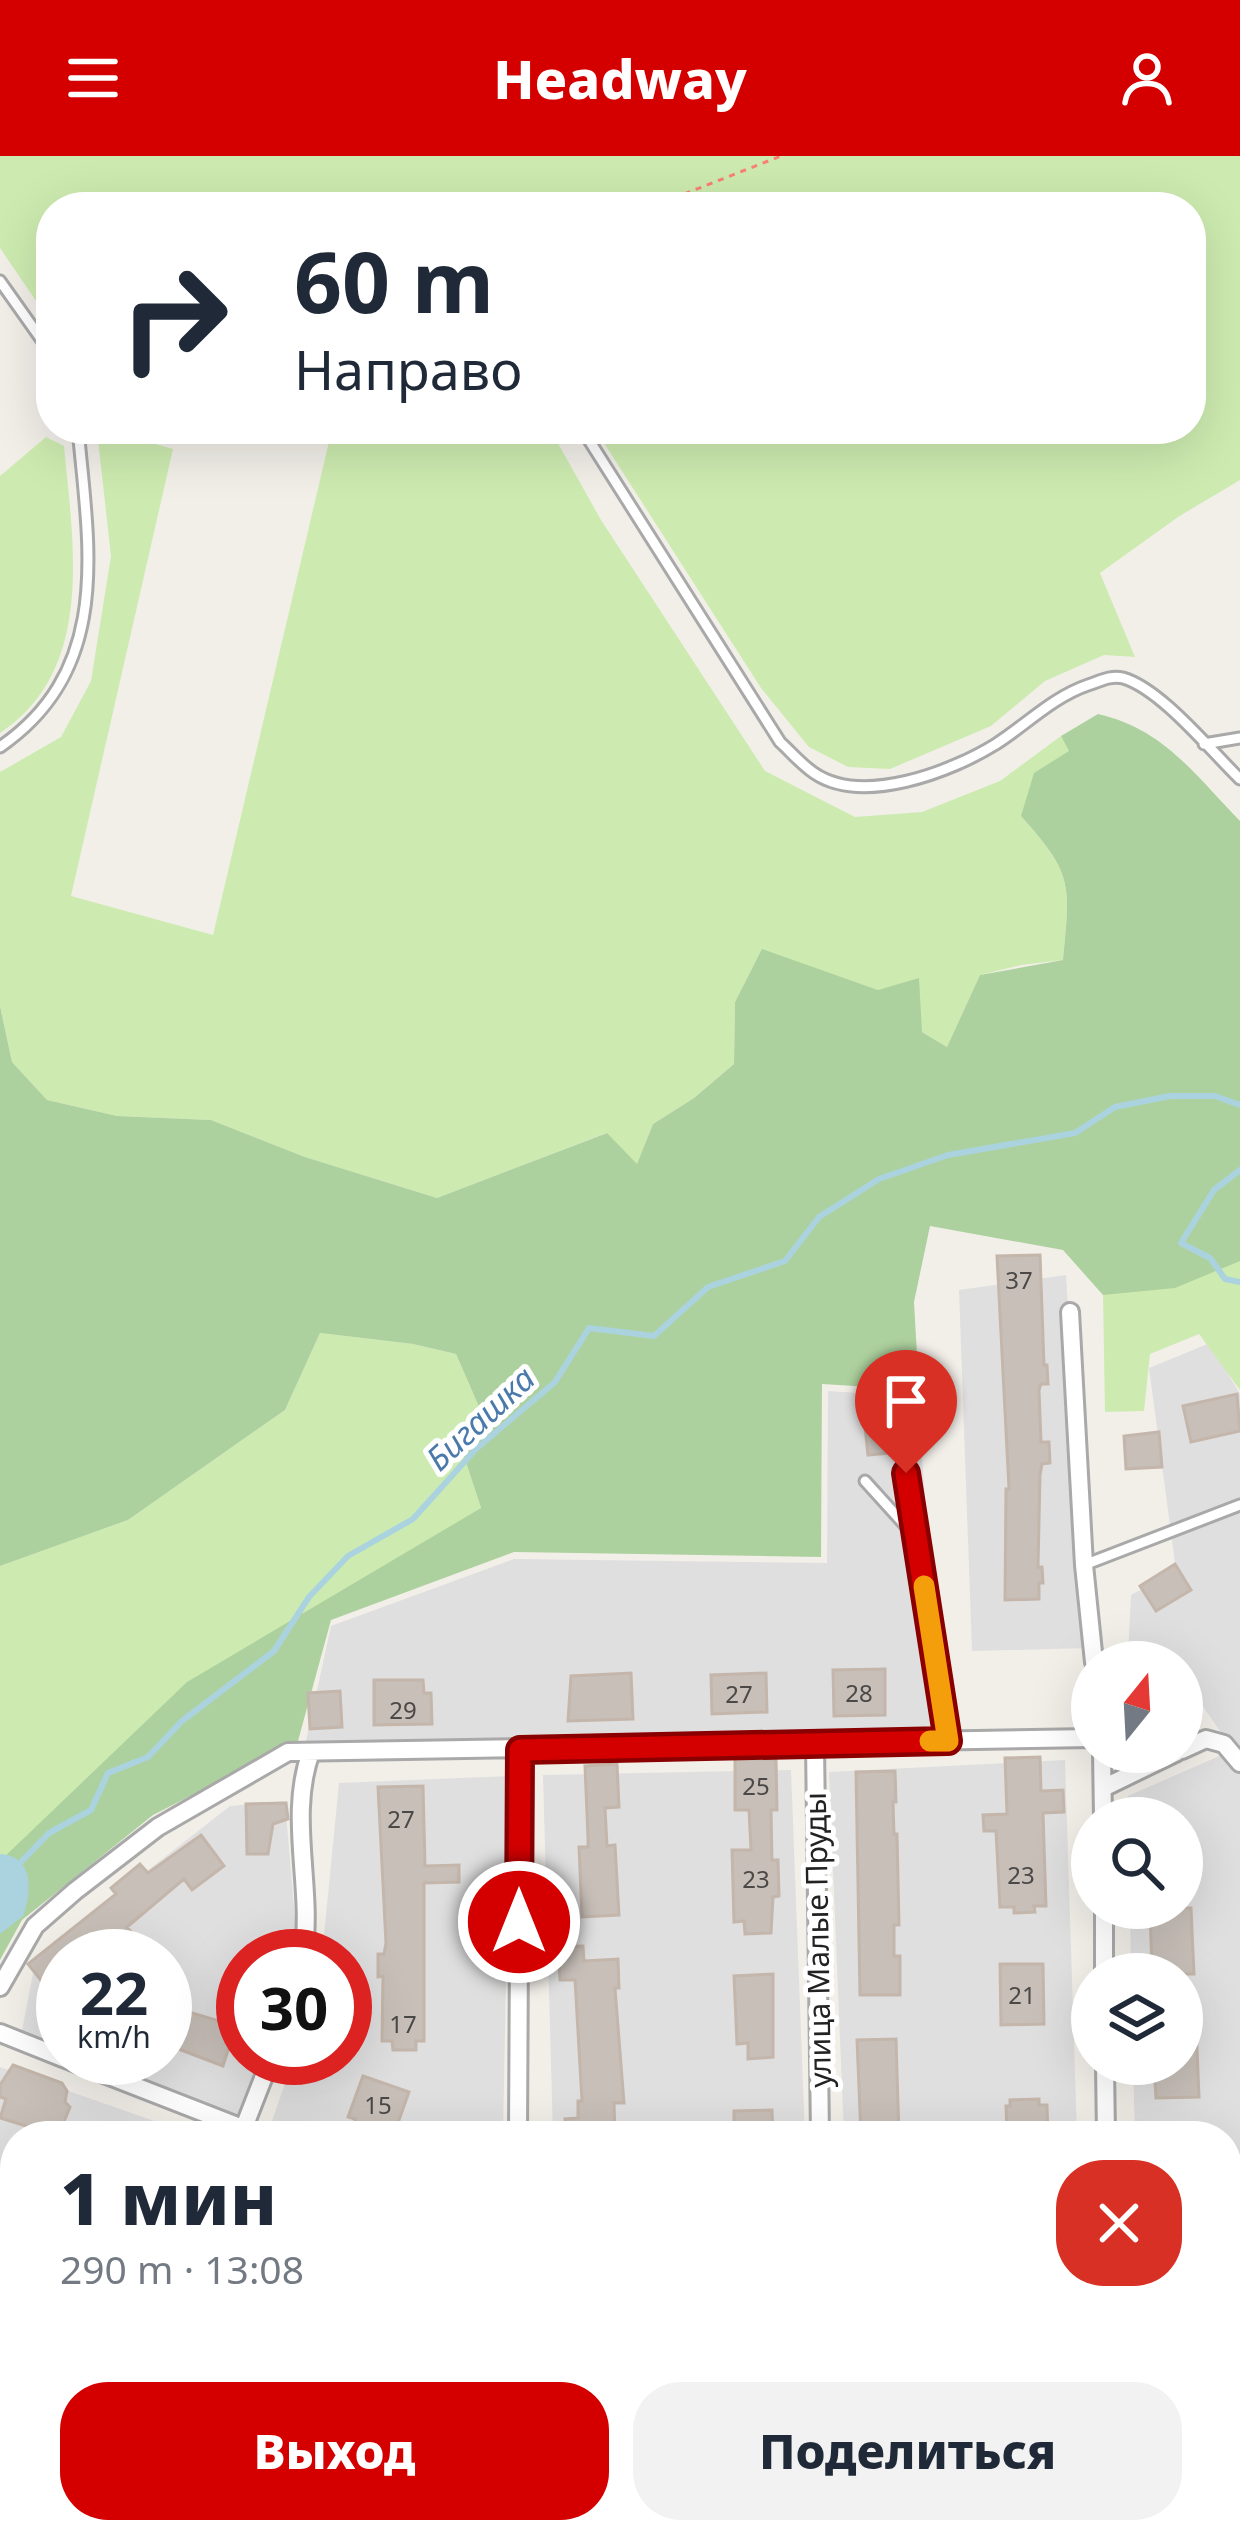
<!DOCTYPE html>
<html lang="ru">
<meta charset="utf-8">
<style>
:root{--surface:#fff;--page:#f2f2f3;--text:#1f2937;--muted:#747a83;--accent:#d40000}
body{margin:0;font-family:"Noto Sans",sans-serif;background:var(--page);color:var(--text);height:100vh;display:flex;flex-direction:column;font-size:45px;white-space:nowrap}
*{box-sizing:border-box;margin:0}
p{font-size:39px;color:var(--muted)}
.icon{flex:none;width:66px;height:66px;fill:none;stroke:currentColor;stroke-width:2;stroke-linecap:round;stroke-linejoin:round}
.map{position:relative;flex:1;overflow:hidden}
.sheet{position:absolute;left:0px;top:1965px;width:1242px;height:423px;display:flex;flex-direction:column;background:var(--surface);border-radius:48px 48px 0 0;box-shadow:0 12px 48px #0002}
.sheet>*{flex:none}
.hud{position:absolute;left:36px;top:36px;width:1170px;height:252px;border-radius:48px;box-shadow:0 12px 48px #0002;background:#fff;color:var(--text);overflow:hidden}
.needle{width:78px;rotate:18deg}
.controls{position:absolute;left:1071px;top:1485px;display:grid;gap:24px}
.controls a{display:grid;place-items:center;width:132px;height:132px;border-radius:50%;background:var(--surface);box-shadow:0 12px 48px #0002;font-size:60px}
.speed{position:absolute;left:36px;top:1773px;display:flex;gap:24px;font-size:60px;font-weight:700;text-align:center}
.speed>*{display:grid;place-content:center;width:156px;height:156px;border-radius:50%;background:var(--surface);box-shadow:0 12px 48px #0002;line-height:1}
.speed small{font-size:30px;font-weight:400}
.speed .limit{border:18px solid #d22;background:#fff;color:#111}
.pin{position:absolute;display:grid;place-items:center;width:102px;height:102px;color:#fff;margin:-123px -51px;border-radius:50% 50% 50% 0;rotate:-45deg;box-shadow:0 0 12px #0007}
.pin .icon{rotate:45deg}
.me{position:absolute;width:132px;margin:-66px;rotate:0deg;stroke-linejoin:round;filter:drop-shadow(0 0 9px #0008)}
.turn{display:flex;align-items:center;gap:42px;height:252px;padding:0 60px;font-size:54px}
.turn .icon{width:156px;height:156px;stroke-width:2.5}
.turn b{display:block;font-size:84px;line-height:102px}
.round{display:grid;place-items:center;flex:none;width:126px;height:126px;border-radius:48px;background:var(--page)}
.overview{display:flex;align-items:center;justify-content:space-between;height:204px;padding:0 60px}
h1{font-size:72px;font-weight:800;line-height:90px}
.primary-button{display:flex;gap:24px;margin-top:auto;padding:24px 60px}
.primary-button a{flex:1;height:138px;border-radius:48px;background:var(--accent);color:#fff;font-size:48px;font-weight:800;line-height:138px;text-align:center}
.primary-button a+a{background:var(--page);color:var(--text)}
header{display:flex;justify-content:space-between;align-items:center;height:156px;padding:0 60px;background:var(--accent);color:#fff;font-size:54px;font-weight:800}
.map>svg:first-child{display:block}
</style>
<header><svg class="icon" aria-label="menu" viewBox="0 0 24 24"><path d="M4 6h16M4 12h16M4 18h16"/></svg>Headway<svg class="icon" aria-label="person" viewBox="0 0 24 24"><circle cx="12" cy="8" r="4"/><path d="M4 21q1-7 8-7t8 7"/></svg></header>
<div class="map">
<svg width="1240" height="2386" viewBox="0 0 1240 2386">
<rect width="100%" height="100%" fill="#f2efe9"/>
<!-- residential -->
<path fill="#e0dfdf" d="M1066 1119 1090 1492 972 1495 959 1134Z
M1210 1187 1240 1238V2050H1227V1980H1135L1133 1908H1182V1818H1131L1130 1752H1182V1662H1128V1640L1233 1594 1182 1520V1506H1169L1158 1494 1128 1500 1131 1439 1176 1414 1149 1212Z
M828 1235 918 1241 941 1577 304 1594 331 1470 514 1403 827 1407Z
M1065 1604 1077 1980H844L829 1616Z
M791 1614 805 1980H553L543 1619Z
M510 1620 503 1980H280L268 1976 294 1902H345V1800H322L339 1627Z
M285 1645 297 1787 293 1800H243V1902H259L239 1963 89 1902H165V1800H63V1892L22 1875 36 1802 230 1650Z
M0 1911 197 1980H15V2373H81L76 2386H0Z
M1227 2102H1240V2386H1137V2373H1227Z
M123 2373H404L399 2386H118Z
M611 2373H816V2386H610Z
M848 2373H1094V2386H849Z"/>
<!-- grass -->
<path fill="#cdebb0" d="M0 0H1240V324L1178 361 1100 417 1135 501 1104 499 1045 525 991 570 890 613 848 611 809 591 761 532 595 273H1191V51H51V167L0 92Z
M332 273H550L601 364 765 615 855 661 922 656 1000 625 1061 580 1070 595 1021 660C1074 719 1070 728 1063 804L1021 809 980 819 947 891 922 876 878 834 762 794 735 846 734 908 694 942 653 968 637 1009 606 977 437 1042 305 1001 211 964 117 960 47 944 12 906 0 850V616L61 581 91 525 111 400 98 284 117 277 173 293 71 740 213 779Z
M46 281 64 290C73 387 96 514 0 577V320Z
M1240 1100V1234L1199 1178 1150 1198 1144 1255 1105 1256 1103 1139Z
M320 1177 413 1188 456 1198 480 1253 463 1297 481 1352 0 1705V1410L128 1364 285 1254Z"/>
<!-- forest -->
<path fill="#add19e" d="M1098 558C1164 573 1195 619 1240 665V1105L1175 1132 1103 1139 1063 1094 930 1070 914 1146 919 1234 822 1228 821 1401 514 1396 331 1464 298 1585 153 1659 22 1764 0 1804V1705L187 1526 481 1352 463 1297 480 1253 456 1198 413 1188 320 1177 285 1254 128 1364 0 1410V850L12 906 47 944 117 960 211 964 305 1001 437 1042 607 977 637 1008 653 968 694 942 734 908 735 846 762 793 878 834 919 822 922 876 947 891 980 819 1063 804C1070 728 1074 719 1021 660L1034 617 1069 595 1061 580Z"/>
<!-- water -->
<path fill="#aad3df" d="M0 1698C34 1700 32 1735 23 1760L0 1778Z"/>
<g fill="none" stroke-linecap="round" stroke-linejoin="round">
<!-- stream -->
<path stroke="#aad3df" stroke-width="6" d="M1240 1014 1214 1034 1181 1087 1210 1102 1225 1123 1240 1126
M22 1705 49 1677 91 1654 108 1617 148 1601 182 1565 274 1495 309 1441 348 1400 413 1363 476 1293 555 1226 589 1172 654 1180 708 1131 785 1105 819 1061 879 1023 948 999 1075 977 1115 951 1170 940H1215L1240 949"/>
</g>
<!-- building -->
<path fill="#c7bfb8" stroke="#c4b6ab" stroke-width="3" d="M1040 1099 1044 1209H1047L1048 1228H1041L1039 1234 1041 1286H1049L1050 1307 1042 1308 1040 1319 1038 1411H1042L1043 1427H1039V1443L1005 1444 1006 1333H1009L997 1100Z
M1237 1238 1240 1275 1191 1286 1183 1250Z
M907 1257 911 1295 868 1299 864 1261Z
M1159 1276 1162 1311 1126 1313 1124 1280Z
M1175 1408 1191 1434 1156 1455 1140 1430Z
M885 1513V1559L834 1560 833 1514Z
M631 1517 633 1563 568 1565 571 1520Z
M766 1517 767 1556 712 1558 711 1519Z
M374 1524H423L424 1537H431L432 1568 374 1569Z
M340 1535 342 1571 310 1573 308 1537Z
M1040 1601 1041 1635 1063 1634 1064 1656 1043 1657 1046 1750H1034L1035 1756 1014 1757V1751H1000L996 1675H984L983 1659 1007 1658 1005 1602Z
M735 1603H776L777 1654H771L772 1704H778L779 1740 773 1741 771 1777 745 1778 744 1765 734 1766 732 1694H751L749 1654H735Z
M617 1608 619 1651 605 1652 607 1690 615 1689 619 1759 582 1761 579 1691H588V1682L585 1610Z
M895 1615 896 1646H893L894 1678H897L899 1769H894V1800H900V1839H860L856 1616Z
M423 1630 425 1710 459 1709V1726L424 1727V1885H416V1894H393L392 1885H382L383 1820 378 1821V1798H384L386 1787 378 1631Z
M286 1647 288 1663 273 1668 268 1698H247L246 1648Z
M201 1679 224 1710 192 1734 184 1723 127 1771 133 1778 103 1800H63V1852L28 1808 116 1738 111 1732 140 1708 148 1717Z
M1150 1752H1191L1194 1818H1152Z
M583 1790 584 1805 618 1803 619 1832H615L624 1947H614L615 1980H566L565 1963 578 1962V1945H582L575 1824H560L559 1808H550L549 1791Z
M1000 1808H1043L1044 1868 1001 1869Z
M773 1818V1901L748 1903V1887L737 1888 734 1820Z
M165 1849 236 1870 223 1910 165 1888Z
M1182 1869H1196L1199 1941 1156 1942 1154 1908H1182Z
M896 1883 899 1980H861L857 1884Z
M13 1909 62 1927 67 1935 65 1946 70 1951 58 1980 0 1962 6 1943 0 1941V1929Z
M363 1920 409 1936 394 1978 378 1972 376 1978 353 1970 355 1963 348 1961Z
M1039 1943V1949H1047L1048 1980H1007L1006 1950H1010V1944Z
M772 1954 773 1980H734V1955Z"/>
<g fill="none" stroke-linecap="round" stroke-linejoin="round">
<!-- lane casing -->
<g stroke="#a9a9a9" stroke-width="15">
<path id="lane" d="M0 125 51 197
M582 273 780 586C791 596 802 609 814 617 862 650 951 616 996 588 1027 568 1053 541 1088 529 1100 525 1111 519 1123 522 1161 533 1210 594 1240 623
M1204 588 1240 582
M0 591C113 513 89 392 78 273
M906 1317 948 1585
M865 1325 914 1379
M1084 1409 1240 1349"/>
</g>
<!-- street casing -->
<g stroke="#a9a9a9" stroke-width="22">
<path id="street" d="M1070 1156 1084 1409 1094 1506
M815 1588 820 1980
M1182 1594 1206 1583 1224 1588 1240 1607
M1102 1596 1103 1662
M1103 1632 1177 1596
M1104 1752V1818
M303 1800C314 1732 287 1661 311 1596
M0 1831 35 1770 75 1735 158 1671 288 1596 1092 1582
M0 1877 63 1902
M63 1902 263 1980
M1105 1908 1106 1980
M241 1979 271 1902
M518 1980 520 1594
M1227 2063 1240 2062
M822 2373V2386
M1111 2373V2386
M88 2386 93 2373
M409 2386 413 2373
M573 2386 574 2373"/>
</g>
<!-- path -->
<path stroke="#fa8072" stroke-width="3" stroke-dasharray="6 6" stroke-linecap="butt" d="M626 51 679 40 781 0"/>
<!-- lane -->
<use href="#lane" stroke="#fff" stroke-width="9"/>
<!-- street -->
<use href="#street" stroke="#fff" stroke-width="16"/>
</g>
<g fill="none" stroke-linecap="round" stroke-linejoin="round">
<!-- route casing -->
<g stroke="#8a0000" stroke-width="30">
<path id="route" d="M519 1766 520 1594 948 1585 906 1317"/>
</g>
<!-- route -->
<use href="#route" stroke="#d40000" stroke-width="21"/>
<!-- slow -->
<path stroke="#f59e0b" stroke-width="21" d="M924 1430 948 1585H930"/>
</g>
<g text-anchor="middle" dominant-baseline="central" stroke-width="10" stroke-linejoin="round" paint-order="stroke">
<!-- number labels -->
<g font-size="24" fill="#4b4948">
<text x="1019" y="1123">37</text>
<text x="859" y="1536">28</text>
<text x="739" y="1537">27</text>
<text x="403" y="1553">29</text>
<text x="756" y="1629">25</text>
<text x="401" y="1662">27</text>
<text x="1021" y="1718">23</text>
<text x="756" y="1722">23</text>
<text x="1022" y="1838">21</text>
<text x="403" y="1867">17</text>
<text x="378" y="1948">15</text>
</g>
<!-- street labels -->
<g font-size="30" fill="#222" stroke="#fff">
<text transform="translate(817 1784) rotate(-91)">улица Малые Пруды</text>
</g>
<!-- water labels -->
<g font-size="33" font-style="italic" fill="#4a7aab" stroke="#fff">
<text transform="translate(480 1262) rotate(-43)">Бигашка</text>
</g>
</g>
</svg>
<div class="controls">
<a><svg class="needle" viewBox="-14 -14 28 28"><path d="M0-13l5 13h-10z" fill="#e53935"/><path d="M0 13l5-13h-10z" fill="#747a83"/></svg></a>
<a><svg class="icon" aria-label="search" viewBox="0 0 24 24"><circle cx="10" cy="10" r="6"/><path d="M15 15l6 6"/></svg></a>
<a><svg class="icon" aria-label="layers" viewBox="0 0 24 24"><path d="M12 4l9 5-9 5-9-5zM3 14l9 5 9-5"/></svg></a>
</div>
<div class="speed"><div>22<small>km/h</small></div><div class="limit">30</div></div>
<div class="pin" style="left:906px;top:1317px;background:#d93025"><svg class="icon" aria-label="arrive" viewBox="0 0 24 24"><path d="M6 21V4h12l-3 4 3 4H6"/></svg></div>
<svg class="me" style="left:519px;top:1766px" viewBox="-20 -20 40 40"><circle r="17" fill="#d40000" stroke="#fff" stroke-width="3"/><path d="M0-11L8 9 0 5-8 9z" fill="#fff"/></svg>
<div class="hud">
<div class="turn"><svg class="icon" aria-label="right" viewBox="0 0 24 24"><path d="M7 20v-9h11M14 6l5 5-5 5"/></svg><div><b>60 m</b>Направо</div></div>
</div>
<section class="sheet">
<div class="overview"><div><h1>1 мин</h1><p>290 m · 13:08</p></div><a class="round" style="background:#d93025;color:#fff"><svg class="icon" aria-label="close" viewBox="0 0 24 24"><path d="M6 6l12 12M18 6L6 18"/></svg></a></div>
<div class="primary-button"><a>Выход</a><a>Поделиться</a></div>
</section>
</div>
